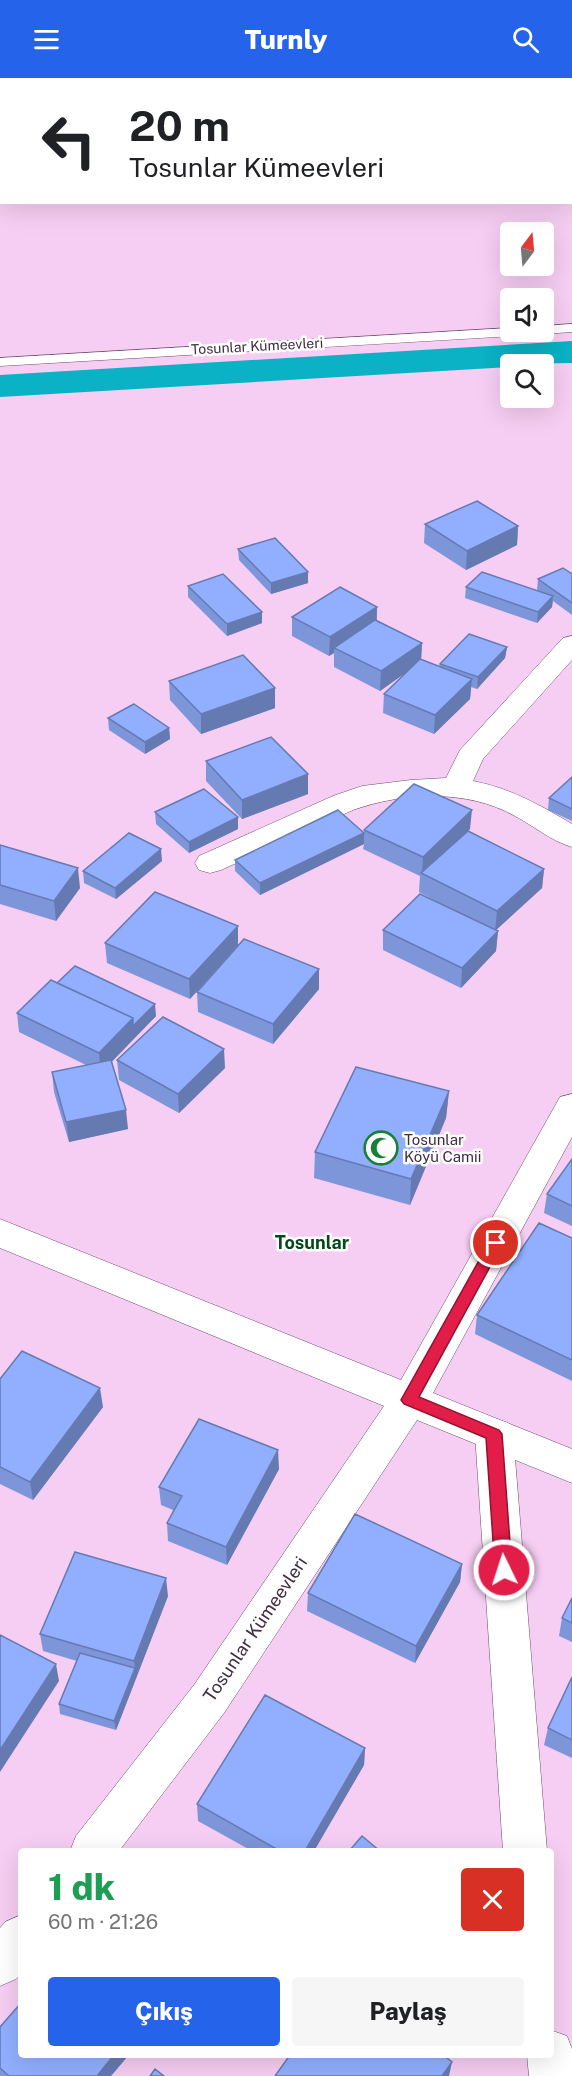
<!DOCTYPE html>
<html lang="tr">
<meta charset="utf-8">
<style>
:root{--surface:#fff;--page:#f6f6f6;--text:#202124;--muted:#757577;--accent:#2563eb}
body{margin:0;font-family:"Public Sans",sans-serif;background:var(--page);color:var(--text);height:100vh;display:flex;flex-direction:column;font-size:22px;white-space:nowrap}
*{box-sizing:border-box;margin:0}
p{font-size:20px;color:var(--muted)}
.icon{flex:none;width:33px;height:33px;fill:none;stroke:currentColor;stroke-width:2;stroke-linecap:round;stroke-linejoin:round}
.map{position:relative;flex:1;overflow:hidden}
.details{position:absolute;left:18px;top:1770px;width:536px;height:210px;display:flex;flex-direction:column;background:var(--surface);border-radius:6px;box-shadow:0 6px 24px #0002}
.details>*{flex:none}
.top-card{position:absolute;left:0px;top:0px;width:573px;height:126px;box-shadow:0 6px 24px #0002;background:#fff;color:var(--text);overflow:hidden}
.needle{width:39px;rotate:16deg}
.fabs{position:absolute;left:500px;top:144px;display:grid;gap:12px}
.fabs a{display:grid;place-items:center;width:54px;height:54px;border-radius:6px;background:var(--surface);box-shadow:0 6px 24px #0002;font-size:30px}
.pin{position:absolute;display:grid;place-items:center;width:51px;height:51px;color:#fff;margin:-26px;border:3px solid #fff;border-radius:50%;box-shadow:0 2px 6px #0007}
.me{position:absolute;width:66px;margin:-33px;rotate:356deg;stroke-linejoin:round;filter:drop-shadow(0 0 4px #0008)}
.turn{display:flex;align-items:center;gap:21px;height:126px;padding:0 30px;font-size:27px}
.turn .icon{width:78px;height:78px;stroke-width:2.5}
.turn b{display:block;font-size:42px;line-height:51px}
.round{display:grid;place-items:center;flex:none;width:63px;height:63px;border-radius:6px;background:var(--page)}
.head{display:flex;align-items:center;justify-content:space-between;height:102px;padding:0 30px}
h1{font-size:36px;font-weight:800;line-height:45px;color:#1e9e55}
.action{display:flex;gap:12px;margin-top:auto;padding:12px 30px}
.action a{flex:1;height:69px;border-radius:6px;background:var(--accent);color:#fff;font-size:24px;font-weight:800;line-height:69px;text-align:center}
.action a+a{background:var(--page);color:var(--text)}
header{display:flex;justify-content:space-between;align-items:center;height:78px;padding:0 30px;background:var(--accent);color:#fff;font-size:27px;font-weight:800}
.map>svg:first-child{display:block}
</style>
<header><svg class="icon" aria-label="menu" viewBox="0 0 24 24"><path d="M4 6h16M4 12h16M4 18h16"/></svg>Turnly<svg class="icon" aria-label="search" viewBox="0 0 24 24"><circle cx="10" cy="10" r="6"/><path d="M15 15l6 6"/></svg></header>
<div class="map">
<svg width="572" height="1998" viewBox="0 0 572 1998">
<rect width="100%" height="100%" fill="#f6cdf3"/>
<g fill="none" stroke-linecap="round" stroke-linejoin="round">
<!-- canal -->
<path fill="#0bb1c4" fill-rule="evenodd" d="M572 263V285L510 286V289L0 319V297Z"/>
<!-- service casing -->
<g stroke="#6f4d6e" stroke-width="1">
<path id="service" d="M572 246V254L543 256 537 254H543V248Z
M510 250V254H520L513 258 0 288V280Z"/>
</g>
<!-- minor casing -->
<g stroke="#6f4d6e" stroke-width="1">
<path id="minor" d="M572 558V582L483 681 473 703C510 710 540 727 572 746V769C551 763 534 748 515 738 467 711 404 714 353 732L221 792 210 795 199 792 195 785 199 778 333 718 362 708 411 702 446 700 460 672 563 560Z
M572 1016V1059L433 1315 572 1371V1405L417 1342 224 1635 119 1773H70L76 1758 194 1607 384 1328 0 1170V1141L401 1302 560 1019Z
M21 1837V1896L16 1901 0 1908V1850L5 1844Z"/>
</g>
<!-- tertiary casing -->
<g stroke="#6f4d6e" stroke-width="1">
<path id="tertiary" d="M494 1340 508 1345 513 1356 547 1773H503L475 1356 480 1345Z
M550 1952 567 1958 572 1971V1998H529L527 1977H550Z"/>
</g>
<!-- service -->
<use href="#service" fill="#fff" fill-rule="evenodd"/>
<!-- minor -->
<use href="#minor" fill="#fff" fill-rule="evenodd"/>
<!-- tertiary -->
<use href="#tertiary" fill="#fff" fill-rule="evenodd"/>
</g>
<!-- wall -->
<path fill="#7d96da" d="M425 446 518 448 517 467 466 492 424 465Z
M238 471 308 505 271 516 239 482Z
M572 496V537L553 523 552 529 537 545 465 520 466 509 537 512 538 501Z
M188 508 262 534V545L227 558 188 519Z
M377 529V542L422 565 421 581 439 589 440 586 507 569 505 580 477 611 471 609 470 621 434 656 383 635 384 616 406 594 380 613 334 589V575L329 578 292 558V539Z
M169 603 275 610V630L201 656 170 622Z
M108 640 169 650 170 661 145 676 109 652Z
M206 683 308 696V716L242 741 206 703Z
M572 699V743L548 732 549 720Z
M155 734 238 739V751L189 775 156 746Z
M470 751 466 755 544 791 542 810 496 852 498 853 496 873 461 910 383 872V852L468 840 419 814 420 798 363 771 364 766 260 817 235 793V782L364 755V752Z
M0 767 80 810 56 843 0 826Z
M162 783 116 821 84 805 83 793Z
M238 848V867L190 921 107 885 105 865Z
M319 891V911L273 966 198 934 197 914Z
M57 905 156 938 112 983 128 1051 69 1064 54 1014 52 994 86 987 19 954 17 935Z
M117 982 225 990 179 1035 119 1002Z
M449 1013 446 1040 410 1127 314 1100 315 1074Z
M572 1081V1148L544 1135 547 1116Z
M572 1160V1303L475 1256 477 1237Z
M0 1301 103 1329 33 1422 0 1406Z
M279 1391 227 1487 168 1463 167 1445 173 1432 161 1427 159 1409Z
M462 1486 460 1504 415 1585 307 1533 308 1515Z
M168 1518 116 1652 60 1636 59 1626 77 1583 43 1573 40 1556Z
M572 1520V1564L559 1558 562 1540Z
M572 1599V1680L544 1667 548 1650Z
M365 1670 364 1687 314 1773H252L198 1743 197 1726Z
M0 1949 127 1979 111 1998H0Z"/>
<!-- shaded-wall -->
<path fill="#667ab2" d="M518 448 517 467 466 492 467 473Z
M308 494V505L271 516V505Z
M553 518 552 529 537 545 538 534Z
M377 529 376 548 334 570V575L329 578 330 559Z
M262 534V545L227 558V546Z
M422 565 421 584 380 613 381 593Z
M507 569 505 580 477 611 478 599Z
M472 601 470 621 434 656 435 637Z
M275 610V630L201 656V636Z
M169 650 170 661 145 676V664Z
M308 696V716L242 741V722Z
M472 732 470 751 424 796 422 795 423 779Z
M238 739V751L189 775V764Z
M364 755V766L260 817V805Z
M161 771 162 783 116 821 115 810Z
M78 790 80 810 56 843 54 823Z
M544 791 542 810 495 853 497 833Z
M238 848V867L190 921 189 901Z
M498 853 496 873 461 910 462 890Z
M319 891V911L273 966V946Z
M155 926 156 938 101 995 99 975 133 940Z
M224 971 225 990 179 1035 178 1016Z
M449 1013 446 1040 410 1127 411 1101Z
M126 1032 128 1051 69 1064 66 1044Z
M100 1310 103 1329 33 1422 30 1404Z
M278 1372 279 1391 227 1487 226 1469Z
M462 1486 460 1504 415 1585 416 1568Z
M166 1500 168 1518 116 1652 114 1643 135 1590 134 1583Z
M56 1586 59 1603 0 1694V1672Z
M365 1670 364 1687 314 1773H305Z
M114 1977H126L127 1979 111 1998H97Z
M452 1984 449 1998H442Z"/>
<!-- building -->
<path fill="#91affe" stroke="#667ab2" stroke-width="1.5" d="M477 423 518 448 467 473 425 446Z
M275 460 308 494 271 505 238 471Z
M563 490 572 496V525L538 501Z
M482 494 553 518 538 534 466 509Z
M223 496 262 534 227 546 188 508Z
M340 509 377 529 330 559 292 539Z
M375 542 422 565 381 593 334 570Z
M469 556 507 569 478 599 440 586Z
M243 577 275 610 201 636 169 603Z
M420 581 472 601 435 637 384 616Z
M134 626 169 650 145 664 108 640Z
M271 659 308 696 242 722 206 683Z
M572 699V731L549 720Z
M414 706 472 732 423 779 364 752Z
M204 711 238 739 189 764 155 734Z
M338 732 364 755 260 805 235 782Z
M468 753 544 791 497 833 421 795Z
M129 755 161 771 115 810 83 793Z
M0 767 78 790 54 823 0 807Z
M155 814 238 848 189 901 105 865Z
M420 816 498 853 462 890 383 852Z
M244 861 319 891 273 946 197 914Z
M75 888 155 926 133 948V940L57 905Z
M51 902 133 940 99 975 17 935Z
M163 939 224 971 178 1016 117 982Z
M111 982 126 1032 66 1044 52 994Z
M356 989 449 1013 411 1101 315 1074Z
M572 1081V1128L547 1116Z
M539 1145 572 1160V1282L477 1237Z
M22 1273 100 1310 30 1404 0 1389V1301Z
M199 1341 278 1372 226 1469 167 1445 182 1418 159 1409Z
M355 1436 462 1486 416 1568 308 1515Z
M75 1474 166 1500 134 1583 40 1556Z
M572 1520V1545L562 1540Z
M0 1557 56 1586 0 1672Z
M80 1575 135 1590 114 1643 59 1626Z
M572 1599V1662L548 1650Z
M265 1617 365 1670 305 1773H280L197 1726Z
M362 1758 380 1773H349Z
M21 1925V1977H114L97 1998H9L0 1990V1949Z
M290 1977H443L452 1984 442 1998H275Z
M155 1991 164 1998H150Z"/>
<!-- route -->
<path fill="#e11d48" stroke="#92132f" stroke-width="1.5" d="M496 1159 501 1161 503 1165 419 1319 499 1352 502 1356 512 1492 510 1497 504 1499 498 1497 495 1492 486 1360 404 1326 401 1322 491 1161Z"/>
<!-- icons -->
<defs>
<g id="mosque-ring" transform="scale(1.725)"><circle r="9.5" fill="#fdfdfd" stroke="#178137" stroke-width="1.5"/><path d="M3.5-4.9A6 6 0 1 0 3.5 4.9A5 5 0 1 1 3.5-4.9Z" fill="#178137"/></g>
</defs>
<g fill-rule="evenodd">
<use href="#mosque-ring" x="381" y="1070"/>
</g>
<g text-anchor="middle" dominant-baseline="central" stroke-width="5" stroke-linejoin="round" paint-order="stroke">
<!-- far-street labels -->
<g font-size="14" fill="#40303f" stroke="#fdfdfd">
<text transform="translate(257 268) rotate(-3)">Tosunlar Kümeevleri</text>
</g>
<!-- poi labels -->
<g font-size="15" fill="#40303f" stroke="#fdfdfd" text-anchor="start">
<text x="404" y="1061">Tosunlar<tspan x="404" dy="17">Köyü Camii</tspan></text>
</g>
<!-- quarter labels -->
<g font-size="18" font-weight="bold" fill="#024819" stroke="#fdfdfd">
<text x="312" y="1164">Tosunlar</text>
</g>
<!-- near-street labels -->
<g font-size="18" fill="#40303f" stroke="#fdfdfd">
<text transform="translate(255 1551) rotate(-56)">Tosunlar Kümeevleri</text>
</g>
</g>
</svg>
<div class="fabs">
<a><svg class="needle" viewBox="-14 -14 28 28"><path d="M0-13l5 13h-10z" fill="#e53935"/><path d="M0 13l5-13h-10z" fill="#757577"/></svg></a>
<a><svg class="icon" aria-label="sound" viewBox="0 0 24 24"><path d="M4 9h4l5-4v14l-5-4H4zM17 9q2 3 0 6"/></svg></a>
<a><svg class="icon" aria-label="search" viewBox="0 0 24 24"><circle cx="10" cy="10" r="6"/><path d="M15 15l6 6"/></svg></a>
</div>
<div class="pin" style="left:496px;top:1165px;background:#d93025"><svg class="icon" aria-label="arrive" viewBox="0 0 24 24"><path d="M6 21V4h12l-3 4 3 4H6"/></svg></div>
<svg class="me" style="left:504px;top:1492px" viewBox="-20 -20 40 40"><circle r="17" fill="#e11d48" stroke="#fff" stroke-width="3"/><path d="M0-11L8 9 0 5-8 9z" fill="#fff"/></svg>
<div class="top-card">
<div class="turn"><svg class="icon" aria-label="left" viewBox="0 0 24 24"><path d="M17 20v-9H6M10 6l-5 5 5 5"/></svg><div><b>20 m</b>Tosunlar Kümeevleri</div></div>
</div>
<section class="details">
<div class="head"><div><h1>1 dk</h1><p>60 m · 21:26</p></div><a class="round" style="background:#d93025;color:#fff"><svg class="icon" aria-label="close" viewBox="0 0 24 24"><path d="M6 6l12 12M18 6L6 18"/></svg></a></div>
<div class="action"><a>Çıkış</a><a>Paylaş</a></div>
</section>
</div>
